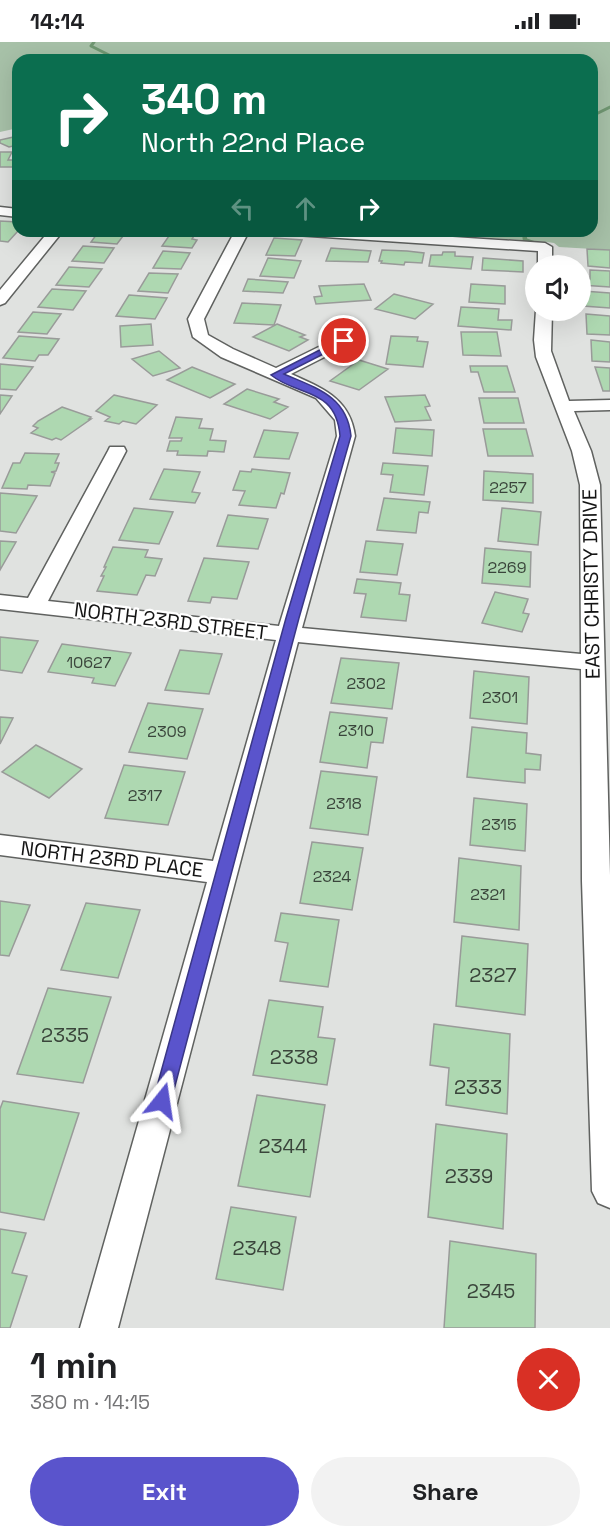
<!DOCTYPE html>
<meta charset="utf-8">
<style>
:root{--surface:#fff;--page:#f2f2f2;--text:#202124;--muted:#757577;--accent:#5a54cc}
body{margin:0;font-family:"Space Grotesk",sans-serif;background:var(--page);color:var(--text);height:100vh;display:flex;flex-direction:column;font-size:22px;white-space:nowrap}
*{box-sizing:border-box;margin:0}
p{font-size:20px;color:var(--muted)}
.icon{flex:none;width:33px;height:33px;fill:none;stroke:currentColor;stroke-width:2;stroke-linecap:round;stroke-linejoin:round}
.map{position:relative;height:1286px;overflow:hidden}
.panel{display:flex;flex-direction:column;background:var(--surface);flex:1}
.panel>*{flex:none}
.top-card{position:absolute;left:12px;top:12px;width:586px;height:183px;border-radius:18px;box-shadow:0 6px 24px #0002;background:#0b6e4f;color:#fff;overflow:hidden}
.buttons{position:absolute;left:525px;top:213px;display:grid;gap:12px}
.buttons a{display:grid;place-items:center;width:66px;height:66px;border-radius:50%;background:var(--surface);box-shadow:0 6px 24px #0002;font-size:30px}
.pin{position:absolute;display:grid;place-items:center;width:51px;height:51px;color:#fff;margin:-26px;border:3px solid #fff;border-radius:50%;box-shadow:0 2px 6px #0007}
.me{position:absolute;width:66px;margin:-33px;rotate:15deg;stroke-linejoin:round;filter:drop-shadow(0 0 4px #0008)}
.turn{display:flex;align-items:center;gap:21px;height:126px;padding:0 30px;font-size:27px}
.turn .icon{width:78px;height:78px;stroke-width:2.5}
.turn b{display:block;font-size:42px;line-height:51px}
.lanes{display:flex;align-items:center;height:57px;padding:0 30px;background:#0003;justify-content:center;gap:30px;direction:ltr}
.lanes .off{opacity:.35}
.round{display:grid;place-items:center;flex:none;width:63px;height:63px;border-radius:32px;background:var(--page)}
.overview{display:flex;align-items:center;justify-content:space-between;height:102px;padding:0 30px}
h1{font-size:36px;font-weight:600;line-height:45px}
.button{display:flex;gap:12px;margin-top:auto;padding:12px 30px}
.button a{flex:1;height:69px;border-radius:36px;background:var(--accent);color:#fff;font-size:24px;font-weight:600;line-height:69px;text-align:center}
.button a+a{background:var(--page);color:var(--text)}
.status{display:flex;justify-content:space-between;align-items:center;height:42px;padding:0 30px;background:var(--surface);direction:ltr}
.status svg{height:16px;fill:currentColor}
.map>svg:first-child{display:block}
</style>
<div class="status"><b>14:14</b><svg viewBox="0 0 49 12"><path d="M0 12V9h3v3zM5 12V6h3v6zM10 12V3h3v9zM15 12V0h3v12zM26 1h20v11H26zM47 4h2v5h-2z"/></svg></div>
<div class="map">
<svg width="610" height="1286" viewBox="0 0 610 1286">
<rect width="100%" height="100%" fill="#e0e2e0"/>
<!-- green -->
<path fill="#a7c1a8" d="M0 0H610V208L559 205 554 201 547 200 466 194 464 192V189H592V18H18V86L0 90Z"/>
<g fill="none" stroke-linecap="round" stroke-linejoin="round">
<!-- stream-far1 -->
<path stroke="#709772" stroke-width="3" d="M94 0 91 4 119 18
M592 74 610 65"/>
<!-- stream -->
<path stroke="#709772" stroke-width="4.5" d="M524 189 525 198 539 203"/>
</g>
<!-- building -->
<path fill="#aed8b1" stroke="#999b99" stroke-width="1.5" d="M18 94V103L9 105 0 101V98Z
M0 110H12L8 118H18L15 125H0Z
M0 179 18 180V189L8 200 0 199Z
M99 189H132L129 194H123L117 202 91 200Z
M171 191 195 192 192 197 197 198 192 206 162 204Z
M274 196 302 198 295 214 266 213Z
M83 204 114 206 104 221 72 219Z
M331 206 371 209 368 220 326 219Z
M587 207 610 208V226L588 224Z
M382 208 407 209 424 211 422 221 405 220 404 223 381 221 382 219H379Z
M163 209 190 211 181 227 153 226Z
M443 210H455V214L473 215 471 227 429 224 431 213H442Z
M268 216 301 219 294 236 260 234Z
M483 216 523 219V230L482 228Z
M69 225 102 227 89 245 56 243Z
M590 228 610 229V245L581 243V236L590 237Z
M149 231 178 232 168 251 138 249Z
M248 237 288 240 283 251 243 249Z
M364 242 371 258 316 262 314 255 322 254 319 244Z
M471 242 505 244V262L469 260Z
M52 247 86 249 73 268 38 265Z
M583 249 610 251V266L583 264Z
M394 252 433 262 415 277 375 267Z
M129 253 167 256 155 277 116 274Z
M242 261 281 263 274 283 234 281Z
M461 265 499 267 498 278H512L511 288 458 284Z
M33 270 61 272 47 292 18 290Z
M586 272 610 274V293L587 292Z
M151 282 153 303 121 305 120 284Z
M277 282 305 293 300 295 308 298 289 309 253 295Z
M461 290H497L501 314 463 313Z
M19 294 59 297 48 313H39L35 319 3 316Z
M391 294 418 295 417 299 428 300 423 325 386 322Z
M591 298 610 300V320L592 319Z
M159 309 180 326 153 334 132 317Z
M359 318 388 327 359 348 330 339Z
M0 322 33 325 16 348 0 347Z
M470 324H507L515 350H484L478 330H471Z
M192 325 235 342 210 356 167 338Z
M595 325 610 326V349H603Z
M247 347 279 357 274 360 288 365 270 377 224 362Z
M0 353 12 354 0 372Z
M114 353 157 363 136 382 123 379 119 382 105 379 110 375 96 369Z
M425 353 430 364 425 365 431 378 395 380 385 355Z
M479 356H518L524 381H484Z
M62 365 91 375 89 377H91L61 398 56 396 52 398 31 391 38 386 33 384 38 379Z
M176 375 202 377 199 386 213 387 210 398 226 399 224 410 208 409 207 414 177 413 178 409H167L170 399H181L182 396H169Z
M396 386 434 388 432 414 393 411Z
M483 387H526L533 414H488Z
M264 388 298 391 289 417 254 415Z
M25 411 59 412 55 421H59L56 429 51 430 55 431 50 444 28 443 27 447 2 446 13 421H20Z
M383 421 428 424 424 453 390 450 393 433 381 432Z
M164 427 200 430 192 450 200 451 195 461 150 457Z
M252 427 290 431 284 452 281 451 276 466 239 463 245 449 233 448 240 429 251 430Z
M484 429 533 432V461L483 458Z
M0 451 37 454 16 491 0 489Z
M384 456 430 460 428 471 419 470 416 491 377 488Z
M134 466 173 470 159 502 119 498Z
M502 466 541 470 538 503 498 499Z
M228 473 268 477 258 507 217 504Z
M0 499 16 500 0 528Z
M366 499 403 502 397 533 360 530Z
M113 505 148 508 145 515 162 517 155 534 146 533 137 553 97 549 104 534H101L106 525H104Z
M485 506 531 510 530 545 482 541Z
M204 516 249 520 237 557 212 555 210 561 188 559Z
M357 537 401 541 399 552 410 553 406 579 361 575 366 552 354 551Z
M495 550 528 557 523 571 529 572 522 590 482 581Z
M0 595 38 599 22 631 0 628Z
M62 602 131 611 115 644 92 641 94 636 48 630Z
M180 608 222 612 209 652 165 648Z
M341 616 399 621 392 667 331 661Z
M474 629 529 635 527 682 470 676Z
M148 661 203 667 187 717 129 710Z
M330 670 387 676 383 701 371 700 367 726 320 720Z
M0 675 13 676 0 702Z
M472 685 527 691 526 711 541 713 540 728 525 727V741L467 735Z
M36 703 82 727 49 756 2 730Z
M124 723 185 730 168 783 105 776Z
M321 729 377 735 368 793 310 786Z
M474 756 527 762 525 809 470 803Z
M312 800 363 806 352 868 300 861Z
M459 816 521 824 519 888 454 880Z
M0 859 30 863 9 914 0 913Z
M86 861 140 868 118 936 61 928Z
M281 871 339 878 328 945 280 939 288 901 275 899Z
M462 894 528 902 525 973 456 964Z
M48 946 111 955 83 1041 17 1032Z
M269 958 323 965 318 995 335 997 327 1043 253 1033Z
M434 982 510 992 507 1072 446 1063 449 1026 430 1023Z
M257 1053 325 1063 310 1155 238 1144Z
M3 1059 79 1071 44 1178 0 1170V1067Z
M436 1082 507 1092 503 1187 428 1175Z
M231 1165 296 1175 283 1248 216 1237Z
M0 1187 26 1191 12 1231 27 1234 10 1286H0Z
M450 1199 536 1212 535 1286H444Z"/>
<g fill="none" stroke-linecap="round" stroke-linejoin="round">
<!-- minor casing -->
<g stroke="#606260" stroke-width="3">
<path id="minor" d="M0 165 18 167V175L0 173Z
M49 189H63L5 261 0 263V248Z
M235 189H249L204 277 208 293 233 307 276 326 337 296 344 280 350 278 358 283 350 302 291 332C322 346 350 356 355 394L302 586 581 612 580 443 572 409 536 315 534 298 536 268H552L551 309 569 359 610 358V368L574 369 591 409 600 443 610 833V1166L598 1161 592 1149 582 839 581 627 298 600 118 1286H80L207 840 0 813V793L213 819 276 598 0 567V553L28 556 108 409 110 405H124L126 409 48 559 279 584 337 394 335 378 316 356 221 315 193 295 188 277Z
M288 189H361L545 201 552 205V224H538V209L295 193Z"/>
</g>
<!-- minor -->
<use href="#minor" fill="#fff" fill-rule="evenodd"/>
</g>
<!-- route -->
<path fill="#5a54cc" stroke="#3a3785" stroke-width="1.5" d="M341 297 349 299 284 332C316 346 347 354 351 394L299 576 171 1059 169 1065 162 1067 155 1065 153 1059 286 576 340 394C336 345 298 355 271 333Z"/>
<g text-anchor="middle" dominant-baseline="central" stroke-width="4.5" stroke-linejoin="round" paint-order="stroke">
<!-- number labels -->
<g font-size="16" fill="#3a453b">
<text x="508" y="445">2257</text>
<text x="507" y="525">2269</text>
<text x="89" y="620">10627</text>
<text x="366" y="641">2302</text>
<text x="500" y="655">2301</text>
<text x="356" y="688">2310</text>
<text x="167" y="689">2309</text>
<text x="145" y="753">2317</text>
<text x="344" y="761">2318</text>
<text x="499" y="782">2315</text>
<text x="332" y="834">2324</text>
<text x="488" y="852">2321</text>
</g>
<!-- street labels -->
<g font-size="20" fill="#141414" stroke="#fff">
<text transform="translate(591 542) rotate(-91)">EAST CHRISTY DRIVE</text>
<text transform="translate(171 579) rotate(7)">NORTH 23RD STREET</text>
<text transform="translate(112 817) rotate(7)">NORTH 23RD PLACE</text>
</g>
<!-- near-number labels -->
<g font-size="20" fill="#3a453b">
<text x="493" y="933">2327</text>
<text x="65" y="993">2335</text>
<text x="294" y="1015">2338</text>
<text x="478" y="1045">2333</text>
<text x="283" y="1104">2344</text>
<text x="469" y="1134">2339</text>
<text x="257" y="1206">2348</text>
<text x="491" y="1249">2345</text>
</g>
</g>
</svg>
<div class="buttons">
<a><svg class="icon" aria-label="sound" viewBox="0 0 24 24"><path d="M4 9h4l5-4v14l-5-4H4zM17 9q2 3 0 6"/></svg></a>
</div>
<div class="pin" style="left:344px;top:299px;background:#d93025"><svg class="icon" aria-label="arrive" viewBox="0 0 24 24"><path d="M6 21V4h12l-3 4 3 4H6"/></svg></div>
<svg class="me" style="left:162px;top:1059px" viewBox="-20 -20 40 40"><path d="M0-17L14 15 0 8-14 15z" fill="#5a54cc" stroke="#fff" stroke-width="4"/></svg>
<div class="top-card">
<div class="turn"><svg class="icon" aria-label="right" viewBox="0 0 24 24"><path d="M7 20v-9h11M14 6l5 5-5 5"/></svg><div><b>340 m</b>North 22nd Place</div></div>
<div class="lanes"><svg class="icon off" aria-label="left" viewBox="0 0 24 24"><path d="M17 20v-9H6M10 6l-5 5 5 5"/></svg><svg class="icon off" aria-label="ahead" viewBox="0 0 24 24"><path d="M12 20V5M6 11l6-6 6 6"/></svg><svg class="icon" aria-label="right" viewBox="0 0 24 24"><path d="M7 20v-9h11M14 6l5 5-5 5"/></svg></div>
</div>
</div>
<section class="panel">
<div class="overview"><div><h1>1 min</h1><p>380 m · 14:15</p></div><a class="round" style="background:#d93025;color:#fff"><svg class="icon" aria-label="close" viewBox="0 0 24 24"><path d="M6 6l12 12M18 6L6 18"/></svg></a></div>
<div class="button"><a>Exit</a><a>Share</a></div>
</section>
